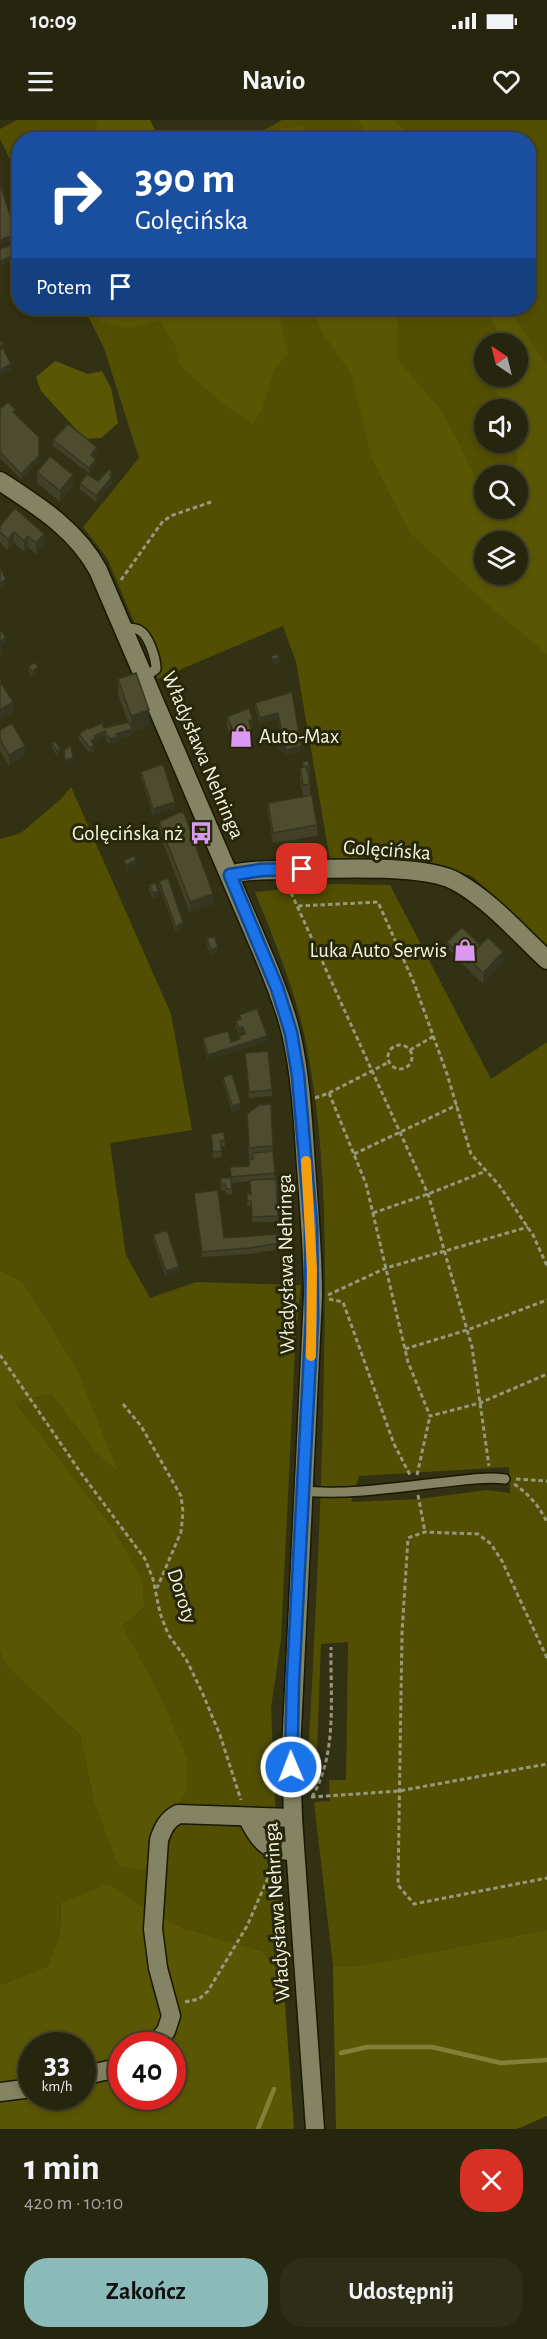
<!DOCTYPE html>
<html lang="pl">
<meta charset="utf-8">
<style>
:root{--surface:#26250e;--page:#2e2d17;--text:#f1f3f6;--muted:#a4a59e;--line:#42422e;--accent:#8bbbb9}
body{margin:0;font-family:"Alegreya Sans",sans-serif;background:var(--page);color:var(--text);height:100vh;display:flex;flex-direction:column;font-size:22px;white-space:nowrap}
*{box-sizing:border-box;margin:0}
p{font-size:20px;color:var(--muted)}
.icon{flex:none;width:33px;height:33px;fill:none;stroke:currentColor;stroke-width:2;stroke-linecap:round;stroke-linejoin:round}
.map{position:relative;height:2009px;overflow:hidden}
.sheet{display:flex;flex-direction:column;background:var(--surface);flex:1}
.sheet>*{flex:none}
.top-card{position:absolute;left:12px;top:12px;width:524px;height:183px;border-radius:24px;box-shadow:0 3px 9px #0003,0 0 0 2px var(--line);background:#1a4fa0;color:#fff;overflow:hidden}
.needle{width:39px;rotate:325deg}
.buttons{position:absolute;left:474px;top:213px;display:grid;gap:12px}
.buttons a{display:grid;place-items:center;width:54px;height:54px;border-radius:50%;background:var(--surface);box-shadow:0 3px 9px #0003,0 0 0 2px var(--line);font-size:30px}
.speed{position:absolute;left:18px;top:1912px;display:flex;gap:12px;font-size:30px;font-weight:700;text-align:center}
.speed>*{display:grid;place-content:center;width:78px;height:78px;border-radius:50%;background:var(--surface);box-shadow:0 3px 9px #0003,0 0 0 2px var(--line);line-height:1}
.speed small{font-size:15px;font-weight:400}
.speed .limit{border:9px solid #d22;background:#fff;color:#111}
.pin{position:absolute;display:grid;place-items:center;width:51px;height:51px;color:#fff;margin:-26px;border-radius:12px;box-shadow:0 3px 9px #0006}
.me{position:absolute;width:66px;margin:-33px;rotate:359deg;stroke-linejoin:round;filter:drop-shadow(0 0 4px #0008)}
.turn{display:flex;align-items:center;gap:21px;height:126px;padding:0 24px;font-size:27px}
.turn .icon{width:78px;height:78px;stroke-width:2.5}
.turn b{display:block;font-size:42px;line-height:51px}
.then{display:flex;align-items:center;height:57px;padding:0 24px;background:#0003;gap:12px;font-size:22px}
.round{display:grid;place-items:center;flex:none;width:63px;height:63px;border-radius:24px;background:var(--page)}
.headline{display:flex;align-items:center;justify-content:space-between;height:102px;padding:0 24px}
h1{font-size:36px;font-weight:700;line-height:45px}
.button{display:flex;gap:12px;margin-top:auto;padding:12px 24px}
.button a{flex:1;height:69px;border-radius:24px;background:var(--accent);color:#111;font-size:24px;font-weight:700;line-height:69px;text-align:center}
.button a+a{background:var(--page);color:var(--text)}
.status{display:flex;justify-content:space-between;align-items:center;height:42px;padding:0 30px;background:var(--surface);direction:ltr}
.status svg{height:16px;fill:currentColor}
header{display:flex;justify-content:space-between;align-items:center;height:78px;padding:0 24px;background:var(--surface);font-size:27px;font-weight:700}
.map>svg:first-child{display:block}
</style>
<div class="status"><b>10:09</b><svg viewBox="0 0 49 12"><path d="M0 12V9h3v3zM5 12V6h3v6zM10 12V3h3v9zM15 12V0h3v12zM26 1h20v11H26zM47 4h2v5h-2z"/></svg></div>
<header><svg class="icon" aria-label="menu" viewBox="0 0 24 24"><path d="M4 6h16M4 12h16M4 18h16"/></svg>Navio<svg class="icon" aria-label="heart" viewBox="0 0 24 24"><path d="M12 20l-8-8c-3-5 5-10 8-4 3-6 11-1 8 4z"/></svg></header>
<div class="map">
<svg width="547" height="2009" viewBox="0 0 547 2009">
<rect width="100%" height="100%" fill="#323113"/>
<!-- green -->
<path fill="#524f02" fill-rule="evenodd" d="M17 0H140L152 19 20 20 19 58 0 19V9Z
M282 0H547V825L472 756 431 743 330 740 296 542 283 506 158 559 107 438 83 407 139 338 104 228 84 188H528V20L247 19ZM484 224H518V256H484ZM484 290H518V322H484ZM484 356H518V388H484ZM484 422H518V454H484Z
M71 667 171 894 192 1010 110 1023 126 1135 150 1178 196 1162 301 1165 296 1210 281 1519 271 1588 283 1856 262 1831 183 1808 150 1792 61 1783 60 1813 48 1846 0 1865V1532L8 1546 80 1615 93 1678 157 1569 123 1506 144 1487 110 1404 15 1282 51 1274 93 1329 75 1245 23 1162 0 1150V719L21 713 61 679Z
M334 764 390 765 491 959 547 922V1810L364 1845 333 1846 314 1682 330 1681 329 1660H346L348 1522 321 1524 316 1659 307 1662C314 1522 322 1382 324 1242 326 1134 327 1025 305 918 295 870 273 817 255 772ZM509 1347 510 1373 486 1370 419 1379 351 1382 359 1356Z"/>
<!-- forest -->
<path fill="#5a5704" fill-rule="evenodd" d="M96 0H150L160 19H99Z
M358 0H393L413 19H368Z
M303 6 308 19H264L280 9Z
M101 188H273L279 197 288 234 275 248 261 292 253 304 227 287 180 246 176 227 160 200 128 209 100 201Z
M313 188H398V240L441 290 465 335 481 373H484V388H518V356L509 355 518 338 513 323 518 322V290L502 289 491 257 518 256V224L494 223 496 209 484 188H508L547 245V534L486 483 410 413 372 339 351 254 321 210ZM484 422H518V454H484Z
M55 241 88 254 102 251 111 268 118 303 101 318 85 319 41 271 36 257Z
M0 1150 23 1162 75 1245 118 1352 93 1329 51 1274 15 1282 110 1404 142 1460 144 1487 123 1506 157 1569 187 1638V1671L159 1713 144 1751 118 1745 93 1678 80 1615 7 1546 0 1532Z
M108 1764 150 1792 183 1808 262 1831 283 1856 294 2009H0V1865L48 1846 60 1813 61 1783ZM32 1926H82V1977H32ZM122 1926H172V1977H122Z
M547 1810V1996L517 2009H336L333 1846 364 1845Z"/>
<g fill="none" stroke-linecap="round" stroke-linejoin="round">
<!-- stream -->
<path stroke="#838139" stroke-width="4.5" d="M341 1933 367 1927H432L501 1943 547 1940
M258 2009 274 1969"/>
<!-- service casing -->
<g stroke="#1a1800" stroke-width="12">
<path id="service" d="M124 508C128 508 135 508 139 510 149 515 156 539 156 549L145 557
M303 1371C345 1375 394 1368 436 1363 459 1361 482 1356 505 1359"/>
</g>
<!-- minor casing -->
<g stroke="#1a1800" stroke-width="21">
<path id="minor" d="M230 755C248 749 265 751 284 750 324 749 425 743 457 762 491 781 519 814 547 840
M247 1697C259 1720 267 1734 295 1730
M154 1926 166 1911 171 1896 158 1848 153 1809 159 1720C163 1708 167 1700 178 1694L293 1698
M82 1956 122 1947
M0 1972 32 1968"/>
</g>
<!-- tertiary casing -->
<g stroke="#1a1800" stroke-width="21">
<path id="tertiary" d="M0 361C38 386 76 409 98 450L265 839C275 863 285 888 291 913 301 957 303 1002 306 1046 309 1089 313 1132 313 1176L291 1631 293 1698 315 2009"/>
</g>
<!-- path -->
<path stroke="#989780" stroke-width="3" stroke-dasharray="4.5 3" stroke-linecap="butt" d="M121 460 163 401 173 395 211 382
M288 766 428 1074 472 1227 489 1346
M298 786 378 782 414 863 447 954 471 1034 499 1065 533 1115 547 1146
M388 937a12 12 0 1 1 24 0a12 12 0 1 1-24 0Z
M410 930 434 916
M329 973 366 1064 408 1242 430 1296 480 1283 547 1254
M315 978 329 973 389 942
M354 1034 457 985
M373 1093 428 1074 486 1051
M328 1175 386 1148 528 1107
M329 1179 343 1182 394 1324 410 1355
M405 1229 467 1210 547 1180
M0 1235 81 1353 145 1439 153 1459 160 1493 168 1514 186 1539 202 1572 220 1615 241 1680
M123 1284 141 1306 181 1376 183 1392 181 1412 157 1468
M417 1355 430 1296
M516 1359 547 1361
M514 1364C529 1374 539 1386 547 1402
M418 1375 425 1412
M547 1538 502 1441 491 1424 478 1414 425 1412 408 1418 402 1513 398 1765 414 1784 547 1758
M311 1677 399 1671 547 1644
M312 1677C338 1633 330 1576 331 1527
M185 1882 199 1879 208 1871 247 1806 274 1744"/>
<!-- service -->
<use href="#service" stroke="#848363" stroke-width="9"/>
<!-- minor -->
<use href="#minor" stroke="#848363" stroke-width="18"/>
<!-- tertiary -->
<use href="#tertiary" stroke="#848363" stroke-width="18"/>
</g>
<!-- wall -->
<path fill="#424128" d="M0 289 16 294 39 317V341L21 359 0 338Z
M53 320 97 333 94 337 96 345 89 353 53 326Z
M37 352 73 366 60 382 37 363Z
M112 352V363L96 382 80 369V363L98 361Z
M15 388 44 425 36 434 28 427 24 432 14 423 8 430 0 423V406Z
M29 546 38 553 32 557 29 552Z
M118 559 149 606 132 612V615L117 619V622L110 624 109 622H107L105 616 96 621V623L93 625 94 631 90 633 79 620V614L89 609 104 608 128 602 118 574Z
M292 572 301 632 286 635 285 631 280 632 278 625V619L282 618 278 598 260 604 255 589V583Z
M227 597 253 610H252V620L235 627 227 607Z
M0 610 25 636 9 646 0 631Z
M52 623 60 635 57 636 52 628Z
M300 648 310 651V657H308L310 664V675L303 676 300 658Z
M141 652 175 688 153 695 141 657Z
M268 683 317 705V716L273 723 268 693Z
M159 702 213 784 190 793 159 712Z
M159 761 183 808 176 812 159 766Z
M149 765 159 777 153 779 149 770Z
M207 819 218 833 211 835 207 825Z
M447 822 480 825 503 843 483 864 447 828Z
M239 895 267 921 208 940 203 923V918L231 922 239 919V916L244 914 243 912 239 913 236 906V901L239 900Z
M245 933 272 970V976L249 978Z
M223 957 241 989 232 992 223 962Z
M271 984 273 1031 275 1058 269 1059H276L278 1102H252L251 1086H247V1074H251L250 1061 231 1063 232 1074 226 1075 225 1070H221L220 1058H231L249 1046 253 1039H249L247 994Z
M211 1014 225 1020V1026H221L222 1037 213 1038Z
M194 1073 224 1118 281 1123V1129L249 1134 202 1137Z
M153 1115 179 1152 166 1157 153 1120Z"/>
<!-- shaded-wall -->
<path fill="#363520" d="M16 114V119L0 125V120Z
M20 133V138L0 146V141Z
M11 244V250L0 255V250Z
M97 327V333L91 341V335Z
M39 336V341L21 359V354Z
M96 339V345L89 353V348Z
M112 352V363L96 382V376Z
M73 355V366L60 382V371Z
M14 412V423L8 430V419Z
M44 414V425L36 434V423Z
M28 416V427L24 432V421Z
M6 460V465L0 469V463Z
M6 517V523L2 526V533L0 534V522Z
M279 538V543L273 545V540Z
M38 547V553L32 557V552Z
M13 582V593L0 600V590Z
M149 590V606L132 612V615L117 619V622L110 624V619L116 614 131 609V596Z
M278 593V598L260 604V598Z
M253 599 252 620 235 627V616L249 601Z
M105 611V616L96 621V623L91 627V621L94 616Z
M94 625V631L90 633V628Z
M285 625V631L280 632V627Z
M25 626V636L9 646V635Z
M301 626V632L286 635V630Z
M60 629V635L57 636V631Z
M73 638V643L65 646V640Z
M175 682V688L153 695V689Z
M136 740V746L126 750V745Z
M159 771V777L153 779V773Z
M213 774V784L190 793V782Z
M183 802V808L176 812V807Z
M218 827V833L211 835V830Z
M503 832V843L483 864V853Z
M243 907V912L239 913V908Z
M267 916V921L208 940V935Z
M241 983V989L232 992V986Z
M179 1147V1152L166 1157V1151Z"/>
<!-- building -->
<path fill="#4d4c2e" stroke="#363520" stroke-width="1.5" d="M0 63 16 114 0 120Z
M20 122V133L0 141V129Z
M0 217 4 225 0 226Z
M3 228 11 244 0 250V230Z
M8 282 16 290 13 292 39 317V336L21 354 0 332V289Z
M68 304 97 327 91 335 96 339 89 348 53 320Z
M50 336 73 355 60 371 37 352Z
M109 349 112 352 110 355 112 357 96 376 80 363 87 354 98 361Z
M15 388 44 414 36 423 28 416 24 421 14 412 8 419 0 412V406Z
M0 447 6 460 0 463Z
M0 509 6 517 1 521 0 519Z
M278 534 279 538 273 540 271 536Z
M35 542 38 547 32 552 29 546Z
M136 553 149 590 131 596 118 559Z
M0 561 13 582 0 590Z
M292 572 301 626 286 630 285 625 280 627 278 619 283 618 278 593 260 598 255 583Z
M249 588 253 599 249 601 252 610 235 616 227 597Z
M129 602 132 609 116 614 117 617 110 619 109 616 107 617 105 611 94 616 96 618 91 621 94 625 90 628 79 614 88 608 89 609 102 603 104 608Z
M12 603 25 626 9 635 0 620V610Z
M55 621 60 629 57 631 52 623Z
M71 626 73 638 65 640 64 630Z
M308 641 310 651H307V646L303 647 302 642Z
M163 644 175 682 153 689 141 652Z
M307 646 310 664 303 665 300 648Z
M312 675 317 705 273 713 268 683Z
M180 692 184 693 213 774 190 782 159 702Z
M134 736 136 740 126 745 124 740Z
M168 758 183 802 176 807 159 761Z
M155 763 159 771 153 773 149 765Z
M462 807 480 825 468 838V843L447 822Z
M214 816 218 827 211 830 207 819Z
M488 817 503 832 483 853 468 838Z
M257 888 267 916 208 935 203 918 228 911 231 922 240 919 239 916 245 914 243 907 239 908 236 901 241 899 239 895Z
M268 931 272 970 249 972 245 933Z
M232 954 241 983 232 986 223 957Z
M271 984 273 1026 249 1028 247 994 259 985Z
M224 1012 225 1020 220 1021 222 1031 213 1032 211 1014Z
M273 1031 275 1053 231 1057 230 1047 249 1046V1039H253V1033Z
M220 1058H231L232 1069H226L225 1064H221Z
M276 1059 278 1096 252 1097 251 1081H247V1074H251L250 1060Z
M218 1070 224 1118 280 1114 281 1123 249 1128 202 1132 194 1073Z
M167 1110 179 1147 166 1151 153 1115Z"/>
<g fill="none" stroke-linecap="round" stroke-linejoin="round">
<!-- route casing -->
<g stroke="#114b97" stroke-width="15">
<path id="route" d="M291 1647 293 1560 312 1198 311 1106 298 955 291 913 277 868 230 755 261 750 302 749"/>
</g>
<!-- route -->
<use href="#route" stroke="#1a73e8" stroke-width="10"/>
<!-- slow -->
<path stroke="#f59e0b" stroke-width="10" d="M306 1041 312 1149 311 1236"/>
</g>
<!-- icons -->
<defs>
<g id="shop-bare" transform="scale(1.8)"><path d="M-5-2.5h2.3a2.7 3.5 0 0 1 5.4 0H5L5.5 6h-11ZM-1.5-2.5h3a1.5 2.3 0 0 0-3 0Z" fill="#dc99f4" stroke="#282709" stroke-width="2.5" paint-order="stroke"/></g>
<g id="bus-bare" transform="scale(1.8)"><path d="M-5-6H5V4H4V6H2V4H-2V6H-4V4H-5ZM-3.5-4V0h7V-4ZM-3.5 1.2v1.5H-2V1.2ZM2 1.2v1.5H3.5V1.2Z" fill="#dc99f4" stroke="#282709" stroke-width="2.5" paint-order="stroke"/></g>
</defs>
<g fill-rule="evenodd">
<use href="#shop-bare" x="241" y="616"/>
<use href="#bus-bare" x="201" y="713"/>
<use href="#shop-bare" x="465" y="830"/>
</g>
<g text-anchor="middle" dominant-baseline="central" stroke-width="6" stroke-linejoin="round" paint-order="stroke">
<!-- poi labels -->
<g font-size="21" fill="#f4f4e2" stroke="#282709" text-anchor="end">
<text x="259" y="616" text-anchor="start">Auto-Max</text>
<text x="183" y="713">Golęcińska nż</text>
<text x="447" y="830">Luka Auto Serwis</text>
</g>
<!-- street labels -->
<g font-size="21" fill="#f4f4e2" stroke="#282709">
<text transform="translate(203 635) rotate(67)">Władysława Nehringa</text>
<text transform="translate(387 730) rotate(4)">Golęcińska</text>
<text transform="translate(286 1144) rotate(-91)">Władysława Nehringa</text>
<text transform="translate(182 1476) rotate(72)">Doroty</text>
<text transform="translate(277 1792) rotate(-94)">Władysława Nehringa</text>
</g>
</g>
</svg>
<div class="buttons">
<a><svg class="needle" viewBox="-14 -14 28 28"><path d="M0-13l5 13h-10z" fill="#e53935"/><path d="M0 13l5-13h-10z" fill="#a4a59e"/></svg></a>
<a><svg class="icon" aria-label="sound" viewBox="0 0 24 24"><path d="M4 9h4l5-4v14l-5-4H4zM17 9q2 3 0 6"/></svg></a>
<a><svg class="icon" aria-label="search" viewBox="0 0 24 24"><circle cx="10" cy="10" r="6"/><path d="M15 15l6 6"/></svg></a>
<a><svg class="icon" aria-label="layers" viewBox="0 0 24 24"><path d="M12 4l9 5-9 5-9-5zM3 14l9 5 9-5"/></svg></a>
</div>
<div class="speed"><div>33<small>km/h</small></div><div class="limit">40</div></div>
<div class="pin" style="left:302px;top:749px;background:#d93025"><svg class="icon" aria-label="arrive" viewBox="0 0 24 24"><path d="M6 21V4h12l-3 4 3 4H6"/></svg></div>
<svg class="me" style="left:291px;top:1647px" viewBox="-20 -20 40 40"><circle r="17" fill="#1a73e8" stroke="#fff" stroke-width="3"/><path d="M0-11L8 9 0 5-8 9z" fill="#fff"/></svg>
<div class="top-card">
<div class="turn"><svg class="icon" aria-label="right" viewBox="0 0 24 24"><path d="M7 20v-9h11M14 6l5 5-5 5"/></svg><div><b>390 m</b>Golęcińska</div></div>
<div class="then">Potem<svg class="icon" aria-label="arrive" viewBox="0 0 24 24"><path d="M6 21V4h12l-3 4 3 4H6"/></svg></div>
</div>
</div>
<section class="sheet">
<div class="headline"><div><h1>1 min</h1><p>420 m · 10:10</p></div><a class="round" style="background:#d93025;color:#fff"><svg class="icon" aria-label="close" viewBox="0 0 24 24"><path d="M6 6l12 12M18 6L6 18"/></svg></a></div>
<div class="button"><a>Zakończ</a><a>Udostępnij</a></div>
</section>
